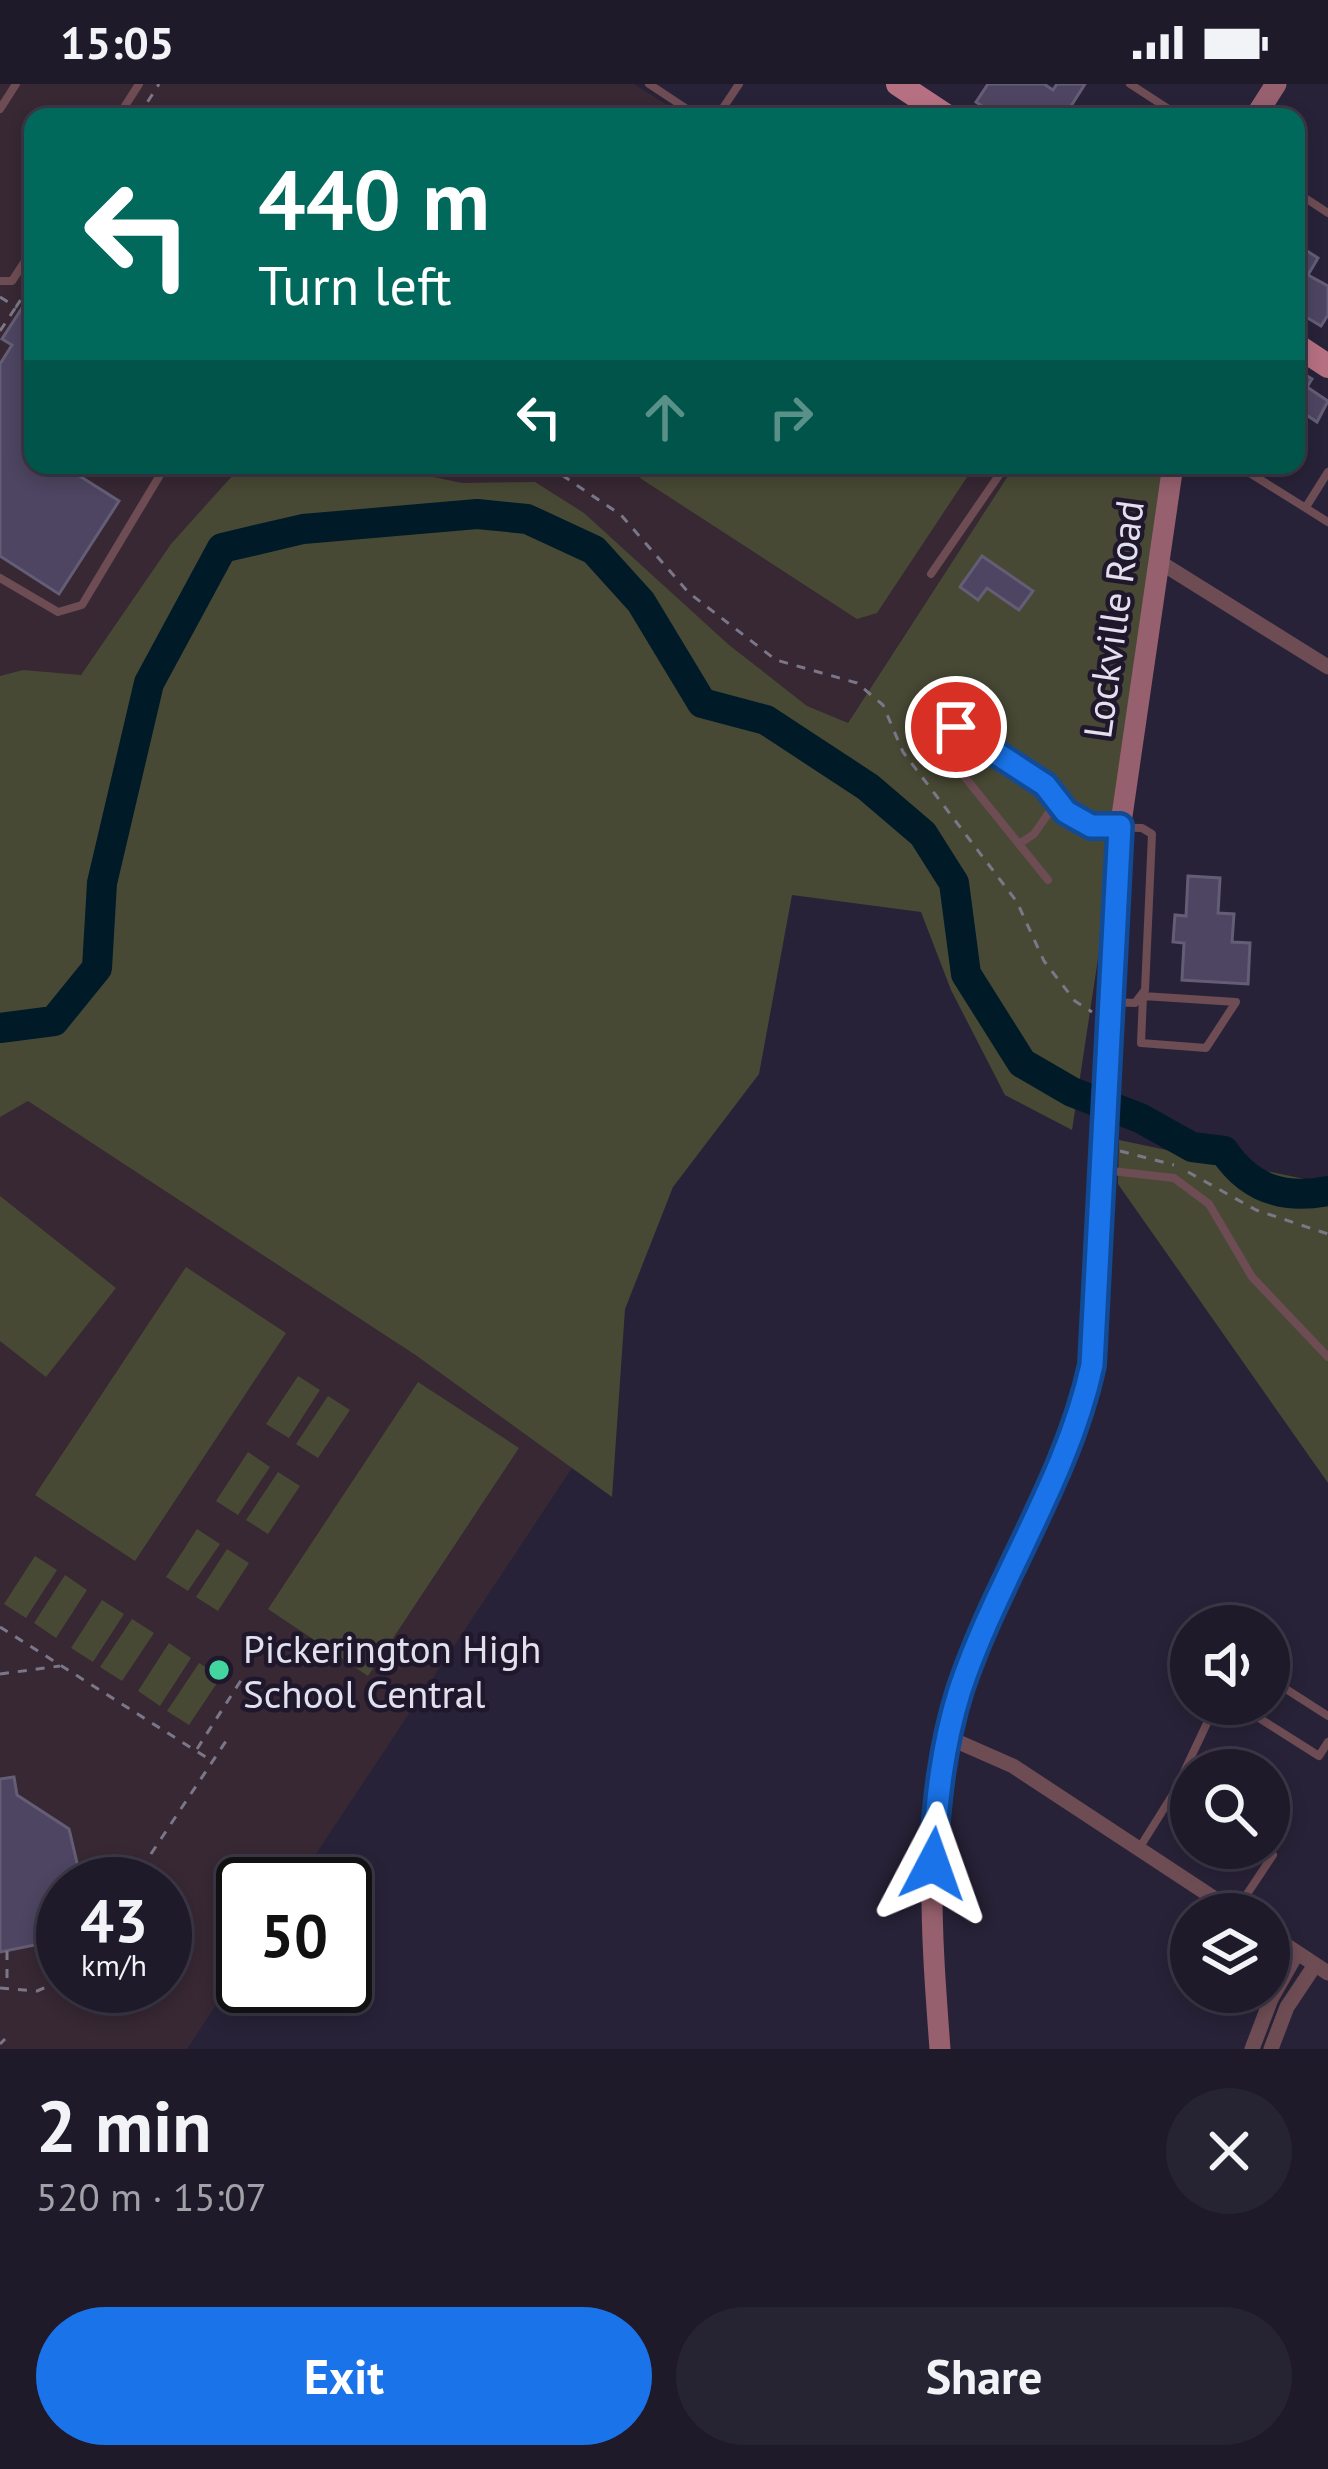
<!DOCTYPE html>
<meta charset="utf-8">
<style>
:root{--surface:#1e1a2a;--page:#262332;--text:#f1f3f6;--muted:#a1a1a8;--line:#3c3847;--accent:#1a73e8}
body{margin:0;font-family:"PT Sans",sans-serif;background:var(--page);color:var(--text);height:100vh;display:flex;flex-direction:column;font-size:45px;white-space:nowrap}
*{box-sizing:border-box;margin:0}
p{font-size:39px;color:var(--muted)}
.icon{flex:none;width:66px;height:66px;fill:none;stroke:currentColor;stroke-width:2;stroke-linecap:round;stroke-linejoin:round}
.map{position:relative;height:1965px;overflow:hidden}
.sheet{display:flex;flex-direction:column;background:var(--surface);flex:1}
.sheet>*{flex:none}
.hud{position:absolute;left:24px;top:24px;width:1281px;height:366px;border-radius:24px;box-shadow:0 6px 18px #0003,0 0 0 3px var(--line);background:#00695c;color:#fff;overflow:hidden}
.buttons{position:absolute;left:1170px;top:1521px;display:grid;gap:24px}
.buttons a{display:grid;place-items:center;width:120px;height:120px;border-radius:50%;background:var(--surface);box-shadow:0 6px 18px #0003,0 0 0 3px var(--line);font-size:60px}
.speed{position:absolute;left:36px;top:1773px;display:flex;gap:24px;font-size:60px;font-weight:700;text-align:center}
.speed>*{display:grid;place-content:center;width:156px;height:156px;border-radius:50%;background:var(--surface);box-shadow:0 6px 18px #0003,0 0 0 3px var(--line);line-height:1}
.speed small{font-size:30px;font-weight:400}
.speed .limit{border:6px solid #111;border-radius:18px;background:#fff;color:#111}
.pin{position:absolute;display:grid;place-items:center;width:102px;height:102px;color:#fff;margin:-51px;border:6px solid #fff;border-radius:50%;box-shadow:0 3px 12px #0007}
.me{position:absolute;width:132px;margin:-66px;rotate:4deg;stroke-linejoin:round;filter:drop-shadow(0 0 9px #0008)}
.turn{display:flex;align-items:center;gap:42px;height:252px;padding:0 36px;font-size:54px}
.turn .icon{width:156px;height:156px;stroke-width:2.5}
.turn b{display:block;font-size:84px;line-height:102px}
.lanes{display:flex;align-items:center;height:114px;padding:0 36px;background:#0003;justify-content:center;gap:60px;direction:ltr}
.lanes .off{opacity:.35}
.round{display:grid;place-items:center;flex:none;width:126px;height:126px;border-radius:63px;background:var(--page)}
.summary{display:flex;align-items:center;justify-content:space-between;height:204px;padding:0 36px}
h1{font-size:72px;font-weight:700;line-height:90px}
.cta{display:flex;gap:24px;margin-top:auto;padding:24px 36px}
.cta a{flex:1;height:138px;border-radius:72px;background:var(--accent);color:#fff;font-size:48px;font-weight:700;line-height:138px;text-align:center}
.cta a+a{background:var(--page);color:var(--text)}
.status{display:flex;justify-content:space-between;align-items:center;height:84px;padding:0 60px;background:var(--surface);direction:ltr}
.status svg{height:33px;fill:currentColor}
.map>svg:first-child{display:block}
</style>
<div class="status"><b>15:05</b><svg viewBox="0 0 49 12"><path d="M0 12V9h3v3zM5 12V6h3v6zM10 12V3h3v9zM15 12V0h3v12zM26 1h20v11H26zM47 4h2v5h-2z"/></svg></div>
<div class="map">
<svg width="1328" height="1965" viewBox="0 0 1328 1965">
<rect width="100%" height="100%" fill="#282238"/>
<!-- education -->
<path fill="#372834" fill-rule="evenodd" d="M0 0H634L686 33H33V381H1015L816 688 108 664 0 594Z
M17 999 580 1372 296 1800H243V1880L187 1965H0V1011ZM63 1800H165V1902H63Z"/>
<!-- green -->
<path fill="#484934" d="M242 381H377L462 399 535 398 584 429 729 561 807 622 848 639 1015 381H1173L1072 1046 1005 1011 951 906 921 828 792 811 759 990 673 1103 625 1225 612 1413 417 1272 28 1017 0 1033V592L23 586 81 591 171 460Z
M647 381H975L877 529 857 535 640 394Z
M1119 1056 1328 1100V1399L1118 1100Z
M0 1112 116 1204 46 1293 0 1257Z
M186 1183 286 1249 135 1477 35 1411Z
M298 1292 320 1306 289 1354 266 1340Z
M418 1298 519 1364 368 1592 268 1525Z
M328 1312 350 1326 318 1374 296 1360Z
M248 1368 270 1383 238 1431 216 1417Z
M278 1388 300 1402 268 1450 246 1436Z
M197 1445 220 1460 188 1507 166 1493Z
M227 1465 249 1479 218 1527 196 1513Z
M35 1472 57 1486 26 1534 4 1520Z
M65 1491 87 1506 56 1554 34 1539Z
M102 1516 124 1530 93 1578 71 1564Z
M132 1535 154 1549 122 1597 100 1583Z
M169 1559 191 1574 160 1622 138 1607Z
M199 1579 221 1593 189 1641 167 1627Z"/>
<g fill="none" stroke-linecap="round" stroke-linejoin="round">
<!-- river -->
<path stroke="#001a28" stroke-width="30" d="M0 944 54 937 97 884 102 799 149 599 222 464 303 445 477 430 527 435 594 466 641 518 702 619 766 636 868 703 923 750 954 799 966 890 1022 979 1072 1008 1140 1034 1192 1063 1224 1067C1249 1104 1283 1116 1328 1107"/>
</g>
<!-- building -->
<path fill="#4d4561" stroke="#645d76" stroke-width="3" d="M988 0H1044L1053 6 1057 0H1085L1064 33 994 30 976 18Z
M1296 160 1318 174 1308 191 1328 202V231L1321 242 1296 227Z
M33 207V381H84L78 391 119 417 59 510 0 472V280L12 261 2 255Z
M1296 285 1312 295 1307 303 1328 317 1317 338 1296 324Z
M982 472 1033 507 1019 526 987 504 978 516 960 503Z
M1188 792 1220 794 1218 829 1234 830 1232 858 1250 859 1248 900 1182 896 1184 859 1173 858 1175 831 1186 832Z
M14 1693 17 1711 69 1745 82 1800H63L59 1856 0 1868V1695Z"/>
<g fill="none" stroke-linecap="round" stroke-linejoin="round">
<!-- path -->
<path stroke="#7b7789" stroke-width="3" stroke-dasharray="9 9" stroke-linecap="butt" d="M218 30 223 33
M138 33 159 0
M0 213 16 223 33 197
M0 247 16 223 21 226
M410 381 437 388 485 381
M547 381 621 431 689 509 776 576 857 599 883 621 903 668 1017 818 1044 877 1075 917 1092 928
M1120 1067 1174 1081
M1188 1088 1256 1126 1328 1150
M0 1543 212 1677
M0 1590 60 1582
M197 1665 245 1590
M131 1800 226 1657
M7 1867V1901
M0 1904 37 1907 63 1896
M0 1960 5 1955"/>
<!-- service -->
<path stroke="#6e4c54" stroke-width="8" d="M649 0 699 33
M1130 0 1181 33
M0 25 16 0
M118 33 139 0
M717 33 739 0
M1296 108 1328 129
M0 197H12L33 165
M1237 381 1328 438
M1306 423 1328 388
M931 490 1006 381
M0 494 58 528 82 521 166 381
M1019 760 1034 750 1057 717
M1048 796 943 666 957 643 1045 701 1066 729 1092 743 1142 744 1152 750 1145 906 1135 919 1110 918
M1143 912 1236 918 1206 964 1141 959Z
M1103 1086 1174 1094 1209 1120 1252 1193 1328 1273
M1269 1594 1328 1632
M1237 1620 1319 1672 1328 1658
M1175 1707 1216 1620
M1140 1763 1175 1707 1191 1717
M1235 1828 1273 1771 1262 1764"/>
<!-- minor -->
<path stroke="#6e4c54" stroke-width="15" d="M1158 477 1328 583
M947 1653 1013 1682 1238 1830
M1269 1850 1328 1889
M1252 1965 1271 1915 1297 1869
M1271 1965 1287 1923 1315 1881"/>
<!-- secondary -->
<path stroke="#96606e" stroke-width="21" d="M1255 33 1276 0
M940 1965C931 1846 921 1717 961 1602 1000 1493 1067 1395 1092 1281L1115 780 1173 381"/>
<!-- primary -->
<path stroke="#b57081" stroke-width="24" d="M898 0 948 33
M1296 261 1328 282"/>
</g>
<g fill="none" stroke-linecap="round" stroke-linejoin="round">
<!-- route casing -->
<g stroke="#114b97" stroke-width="30">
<path id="route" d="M933 1780C936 1721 942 1663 960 1606 997 1495 1067 1396 1092 1281L1120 742H1091L1066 728 1045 701 956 643"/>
</g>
<!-- route -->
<use href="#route" stroke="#1a73e8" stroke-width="21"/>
</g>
<!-- markers -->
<circle fill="#44d49f" stroke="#1f182d" stroke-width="4.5" cx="219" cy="1586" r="12"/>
<g text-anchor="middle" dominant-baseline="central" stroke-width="9" stroke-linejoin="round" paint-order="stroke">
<!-- street labels -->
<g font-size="39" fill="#e3e0ee" stroke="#1f182d">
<text transform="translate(1113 535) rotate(-82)">Lockville Road</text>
</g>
<!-- poi labels -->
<g font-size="39" fill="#e3e0ee" stroke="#1f182d" text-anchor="start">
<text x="243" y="1564">Pickerington High<tspan x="243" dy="45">School Central</tspan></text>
</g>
</g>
</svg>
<div class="buttons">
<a><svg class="icon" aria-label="sound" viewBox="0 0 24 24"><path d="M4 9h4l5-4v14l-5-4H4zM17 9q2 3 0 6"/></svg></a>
<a><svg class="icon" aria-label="search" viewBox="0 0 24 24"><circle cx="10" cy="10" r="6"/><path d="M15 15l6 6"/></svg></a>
<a><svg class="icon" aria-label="layers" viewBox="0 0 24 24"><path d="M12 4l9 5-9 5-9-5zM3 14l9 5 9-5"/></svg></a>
</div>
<div class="speed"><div>43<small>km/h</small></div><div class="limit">50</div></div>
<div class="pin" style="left:956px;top:643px;background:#d93025"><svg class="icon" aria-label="arrive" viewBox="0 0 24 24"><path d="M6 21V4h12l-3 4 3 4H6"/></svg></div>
<svg class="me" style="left:933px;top:1780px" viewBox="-20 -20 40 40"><path d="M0-17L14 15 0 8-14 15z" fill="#1a73e8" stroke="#fff" stroke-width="4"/></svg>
<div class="hud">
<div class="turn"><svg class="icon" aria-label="left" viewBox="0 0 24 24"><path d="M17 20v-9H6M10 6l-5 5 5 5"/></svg><div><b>440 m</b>Turn left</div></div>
<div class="lanes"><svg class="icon" aria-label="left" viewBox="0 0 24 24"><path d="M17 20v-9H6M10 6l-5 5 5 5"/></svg><svg class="icon off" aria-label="ahead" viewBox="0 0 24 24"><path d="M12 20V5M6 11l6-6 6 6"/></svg><svg class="icon off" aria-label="right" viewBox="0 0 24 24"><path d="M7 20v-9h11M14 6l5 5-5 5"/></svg></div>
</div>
</div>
<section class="sheet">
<div class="summary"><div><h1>2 min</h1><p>520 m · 15:07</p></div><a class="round"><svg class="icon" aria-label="close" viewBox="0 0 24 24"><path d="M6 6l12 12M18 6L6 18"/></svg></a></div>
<div class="cta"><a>Exit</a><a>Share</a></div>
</section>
